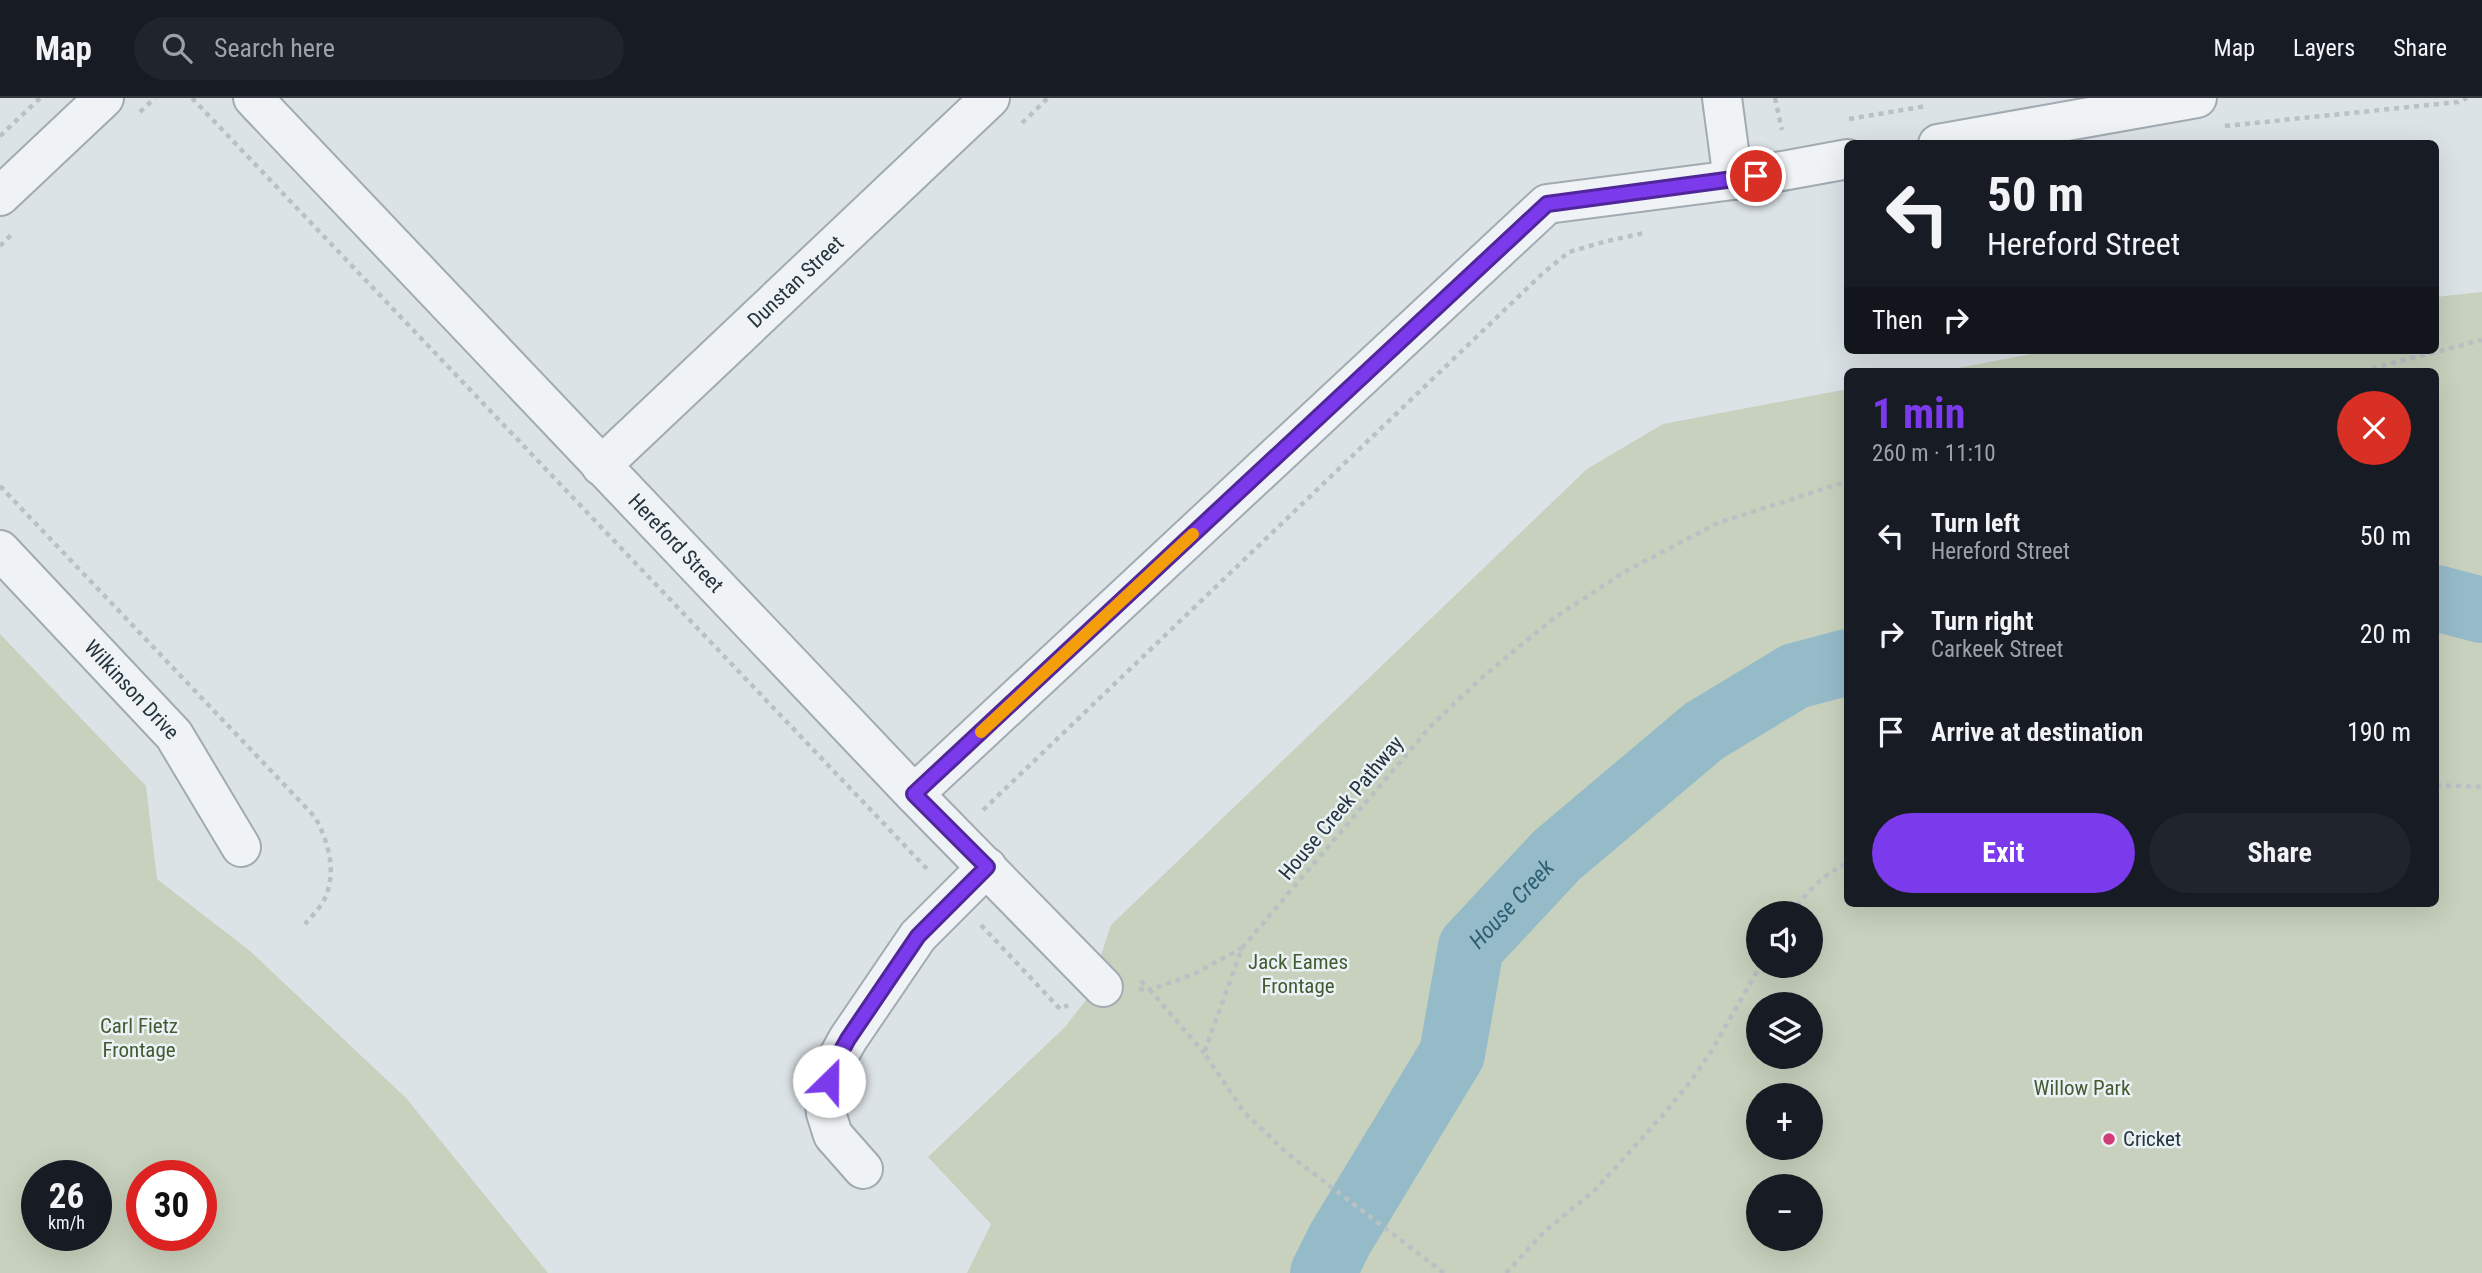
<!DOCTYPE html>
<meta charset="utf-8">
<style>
:root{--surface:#171b24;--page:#20242c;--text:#f1f3f6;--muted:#9ea1a6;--line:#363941;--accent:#7c3aed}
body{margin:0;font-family:"Roboto Condensed",sans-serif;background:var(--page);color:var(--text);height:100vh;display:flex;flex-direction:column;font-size:26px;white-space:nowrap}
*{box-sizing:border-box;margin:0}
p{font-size:23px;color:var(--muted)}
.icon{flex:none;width:38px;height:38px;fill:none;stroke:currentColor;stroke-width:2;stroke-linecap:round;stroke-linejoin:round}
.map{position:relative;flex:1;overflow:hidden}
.side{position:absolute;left:1844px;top:270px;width:595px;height:539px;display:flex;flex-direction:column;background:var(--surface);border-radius:10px;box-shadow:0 7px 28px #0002}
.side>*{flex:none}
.guide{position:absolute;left:1844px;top:42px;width:595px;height:214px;border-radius:10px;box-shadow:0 7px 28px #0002;background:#171b24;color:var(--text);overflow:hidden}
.tools{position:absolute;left:1746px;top:803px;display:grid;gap:14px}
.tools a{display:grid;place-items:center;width:77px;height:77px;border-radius:50%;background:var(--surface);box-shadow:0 7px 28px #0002;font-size:35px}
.speed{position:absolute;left:21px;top:1062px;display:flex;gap:14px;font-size:35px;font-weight:700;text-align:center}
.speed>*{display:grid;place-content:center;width:91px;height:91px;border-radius:50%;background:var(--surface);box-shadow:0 7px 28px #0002;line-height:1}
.speed small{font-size:18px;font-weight:400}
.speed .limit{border:10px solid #d22;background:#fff;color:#111}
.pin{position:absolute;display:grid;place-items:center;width:60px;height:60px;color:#fff;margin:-30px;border:4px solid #fff;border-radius:50%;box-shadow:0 2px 7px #0007}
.me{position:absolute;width:77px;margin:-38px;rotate:23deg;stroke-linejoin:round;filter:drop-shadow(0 0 5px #0008)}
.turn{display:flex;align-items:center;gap:24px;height:147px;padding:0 28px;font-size:32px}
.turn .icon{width:91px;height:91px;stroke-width:2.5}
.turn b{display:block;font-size:49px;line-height:60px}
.then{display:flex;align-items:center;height:66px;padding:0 28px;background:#0003;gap:14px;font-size:26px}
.round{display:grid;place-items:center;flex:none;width:74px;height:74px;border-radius:37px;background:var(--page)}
.head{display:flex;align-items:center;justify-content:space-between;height:119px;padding:0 28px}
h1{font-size:42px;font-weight:700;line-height:52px;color:var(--accent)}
.action{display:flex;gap:14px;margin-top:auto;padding:14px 28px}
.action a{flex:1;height:80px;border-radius:42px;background:var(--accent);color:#fff;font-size:28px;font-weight:700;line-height:80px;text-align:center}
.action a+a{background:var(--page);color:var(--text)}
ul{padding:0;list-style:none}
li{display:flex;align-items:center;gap:21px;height:98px;padding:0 28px}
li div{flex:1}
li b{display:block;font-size:26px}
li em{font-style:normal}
header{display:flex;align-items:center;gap:42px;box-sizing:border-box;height:98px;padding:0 35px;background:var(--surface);border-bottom:2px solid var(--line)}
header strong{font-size:33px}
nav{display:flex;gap:38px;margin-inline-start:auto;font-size:24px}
.search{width:490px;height:63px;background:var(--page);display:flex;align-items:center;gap:18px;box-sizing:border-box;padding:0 24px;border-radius:38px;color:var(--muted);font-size:26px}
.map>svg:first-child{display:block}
</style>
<header>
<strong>Map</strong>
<div class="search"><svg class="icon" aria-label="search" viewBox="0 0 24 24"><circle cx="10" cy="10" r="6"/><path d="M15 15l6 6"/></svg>Search here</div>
<nav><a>Map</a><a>Layers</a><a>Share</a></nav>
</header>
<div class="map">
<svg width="2482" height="1175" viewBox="0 0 2482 1175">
<rect width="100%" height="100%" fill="#dce3e7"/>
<!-- green -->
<path fill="#c7d1bd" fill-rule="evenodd" d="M2482 194V1175H967L991 1126 928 1059 1065 929 1086 902 1111 827 1587 371 1663 326 1848 291V805H2436V273H1942L2053 252H2436V199ZM1759 816H1811V868H1759ZM1759 906H1811V959H1759ZM1759 998H1811V1050H1759ZM1759 1088H1811V1141H1759Z
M0 536 146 688 157 781 250 853 406 1000 548 1175H0ZM96 1078V1138H37V1078ZM142 1078H201V1138H142Z"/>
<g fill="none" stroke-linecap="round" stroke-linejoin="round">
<!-- river -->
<g stroke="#95bbc9" stroke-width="66">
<path d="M2436 500 2482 512"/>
<path id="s1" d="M1323 1175 1340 1141 1452 956 1471 849 1557 757 1704 633 1795 578 1848 564"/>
</g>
<!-- minor casing -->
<g stroke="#a1abb1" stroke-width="42">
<g id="minor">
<path id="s2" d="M253 0 914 696 1103 889"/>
<path d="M1722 0 1733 82"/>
<path d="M1938 46 2197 0"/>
<path d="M0 98 104 0"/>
<path id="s3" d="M601 368 990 0"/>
<path id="s4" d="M0 452 174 637 241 749"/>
<path d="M914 696 1547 106 1733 82 1848 61"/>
<path d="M863 1071 833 1037 826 1015 824 998 833 968 848 941 918 838 987 769"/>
</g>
</g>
<!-- path -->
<path stroke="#bac1c5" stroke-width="4.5" stroke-dasharray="5 5" stroke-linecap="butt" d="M192 0 929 773
M1775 0 1782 32
M140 14 155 0
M1849 21 1926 8
M1022 25 1048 0
M2225 28 2458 4 2467 0
M0 38 40 0
M0 148 12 136
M2362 273 2482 242
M0 388 315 719C329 745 338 776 323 804 318 812 311 819 305 826
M2436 687 2482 689
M983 712 1542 176 1569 154 1607 143 1644 135
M1791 816C1806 795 1824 775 1848 765
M981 827 1060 911 1068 907
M1141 883 1150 892 1196 875 1242 850
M1139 891 1150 892 1204 955
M1444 1175 1288 1056 1244 1014 1204 955 1242 850 1430 629 1479 582 1554 520 1626 473 1718 425 1848 383
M1506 1175 1545 1133 1595 1092 1662 1018 1691 983 1711 954 1760 868"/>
<!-- minor -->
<use href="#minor" stroke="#eff3f5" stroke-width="38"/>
</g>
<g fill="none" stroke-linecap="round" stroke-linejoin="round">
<!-- route casing -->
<g stroke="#51269a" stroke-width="18">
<path id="route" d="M829 983 833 968 848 941 918 838 987 769 914 696 1547 106 1756 78"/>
</g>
<!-- route -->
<use href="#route" stroke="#7c3aed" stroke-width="12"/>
<!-- slow -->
<path stroke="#f59e0b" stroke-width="12" d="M981 634 1193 436"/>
</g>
<!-- markers -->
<circle fill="#d23b78" stroke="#ebf2f5" stroke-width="2.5" cx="2109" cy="1041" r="7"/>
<g text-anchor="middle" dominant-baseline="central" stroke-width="5" stroke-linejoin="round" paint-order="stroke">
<!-- street labels -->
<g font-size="21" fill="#25343e" stroke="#ebf2f5">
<text stroke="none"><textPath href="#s3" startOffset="268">Dunstan Street</textPath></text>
<text stroke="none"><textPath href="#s2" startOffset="614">Hereford Street</textPath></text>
<text stroke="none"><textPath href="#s4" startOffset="192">Wilkinson Drive</textPath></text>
<text transform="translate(1341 710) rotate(-50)">House Creek Pathway</text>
</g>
<!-- park labels -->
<g font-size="21" fill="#445a32" stroke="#ebf2f5">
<text x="1298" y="864">Jack Eames<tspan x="1298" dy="24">Frontage</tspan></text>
<text x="139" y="928">Carl Fietz<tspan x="139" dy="24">Frontage</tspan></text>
<text x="2082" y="990">Willow Park</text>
</g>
<!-- poi labels -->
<g font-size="21" fill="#25343e" stroke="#ebf2f5" text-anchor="start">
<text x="2123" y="1041">Cricket</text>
</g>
<!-- water labels -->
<g font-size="23" font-style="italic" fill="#2e5e73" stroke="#ebf2f5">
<text stroke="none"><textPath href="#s1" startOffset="422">House Creek</textPath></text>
</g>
</g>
</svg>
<div class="tools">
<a><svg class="icon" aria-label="sound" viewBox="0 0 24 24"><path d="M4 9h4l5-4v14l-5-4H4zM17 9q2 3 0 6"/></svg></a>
<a><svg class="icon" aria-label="layers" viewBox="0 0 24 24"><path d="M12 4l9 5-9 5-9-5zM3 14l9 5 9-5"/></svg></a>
<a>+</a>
<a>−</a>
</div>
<div class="speed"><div>26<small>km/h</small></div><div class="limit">30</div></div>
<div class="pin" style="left:1756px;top:78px;background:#d93025"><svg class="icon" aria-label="arrive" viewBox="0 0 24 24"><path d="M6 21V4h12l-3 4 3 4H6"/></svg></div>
<svg class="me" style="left:829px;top:983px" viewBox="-20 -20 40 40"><circle r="19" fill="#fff"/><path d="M0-13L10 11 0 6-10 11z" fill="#7c3aed"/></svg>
<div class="guide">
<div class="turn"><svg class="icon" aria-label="left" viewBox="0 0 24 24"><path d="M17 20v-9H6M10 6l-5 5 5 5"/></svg><div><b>50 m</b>Hereford Street</div></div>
<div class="then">Then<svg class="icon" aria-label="right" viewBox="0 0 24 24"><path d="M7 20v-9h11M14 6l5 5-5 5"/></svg></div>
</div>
<section class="side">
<div class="head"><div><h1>1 min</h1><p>260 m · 11:10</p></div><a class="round" style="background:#d93025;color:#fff"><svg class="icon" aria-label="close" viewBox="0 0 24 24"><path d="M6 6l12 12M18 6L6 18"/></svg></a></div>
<ul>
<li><svg class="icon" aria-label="left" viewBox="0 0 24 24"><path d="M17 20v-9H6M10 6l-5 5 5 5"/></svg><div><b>Turn left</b><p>Hereford Street</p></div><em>50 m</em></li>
<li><svg class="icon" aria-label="right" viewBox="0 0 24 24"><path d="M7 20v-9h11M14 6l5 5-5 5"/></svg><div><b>Turn right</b><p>Carkeek Street</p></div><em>20 m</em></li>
<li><svg class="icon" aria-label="arrive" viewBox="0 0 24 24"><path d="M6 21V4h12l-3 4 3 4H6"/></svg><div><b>Arrive at destination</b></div><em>190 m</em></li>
</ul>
<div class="action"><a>Exit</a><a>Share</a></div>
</section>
</div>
